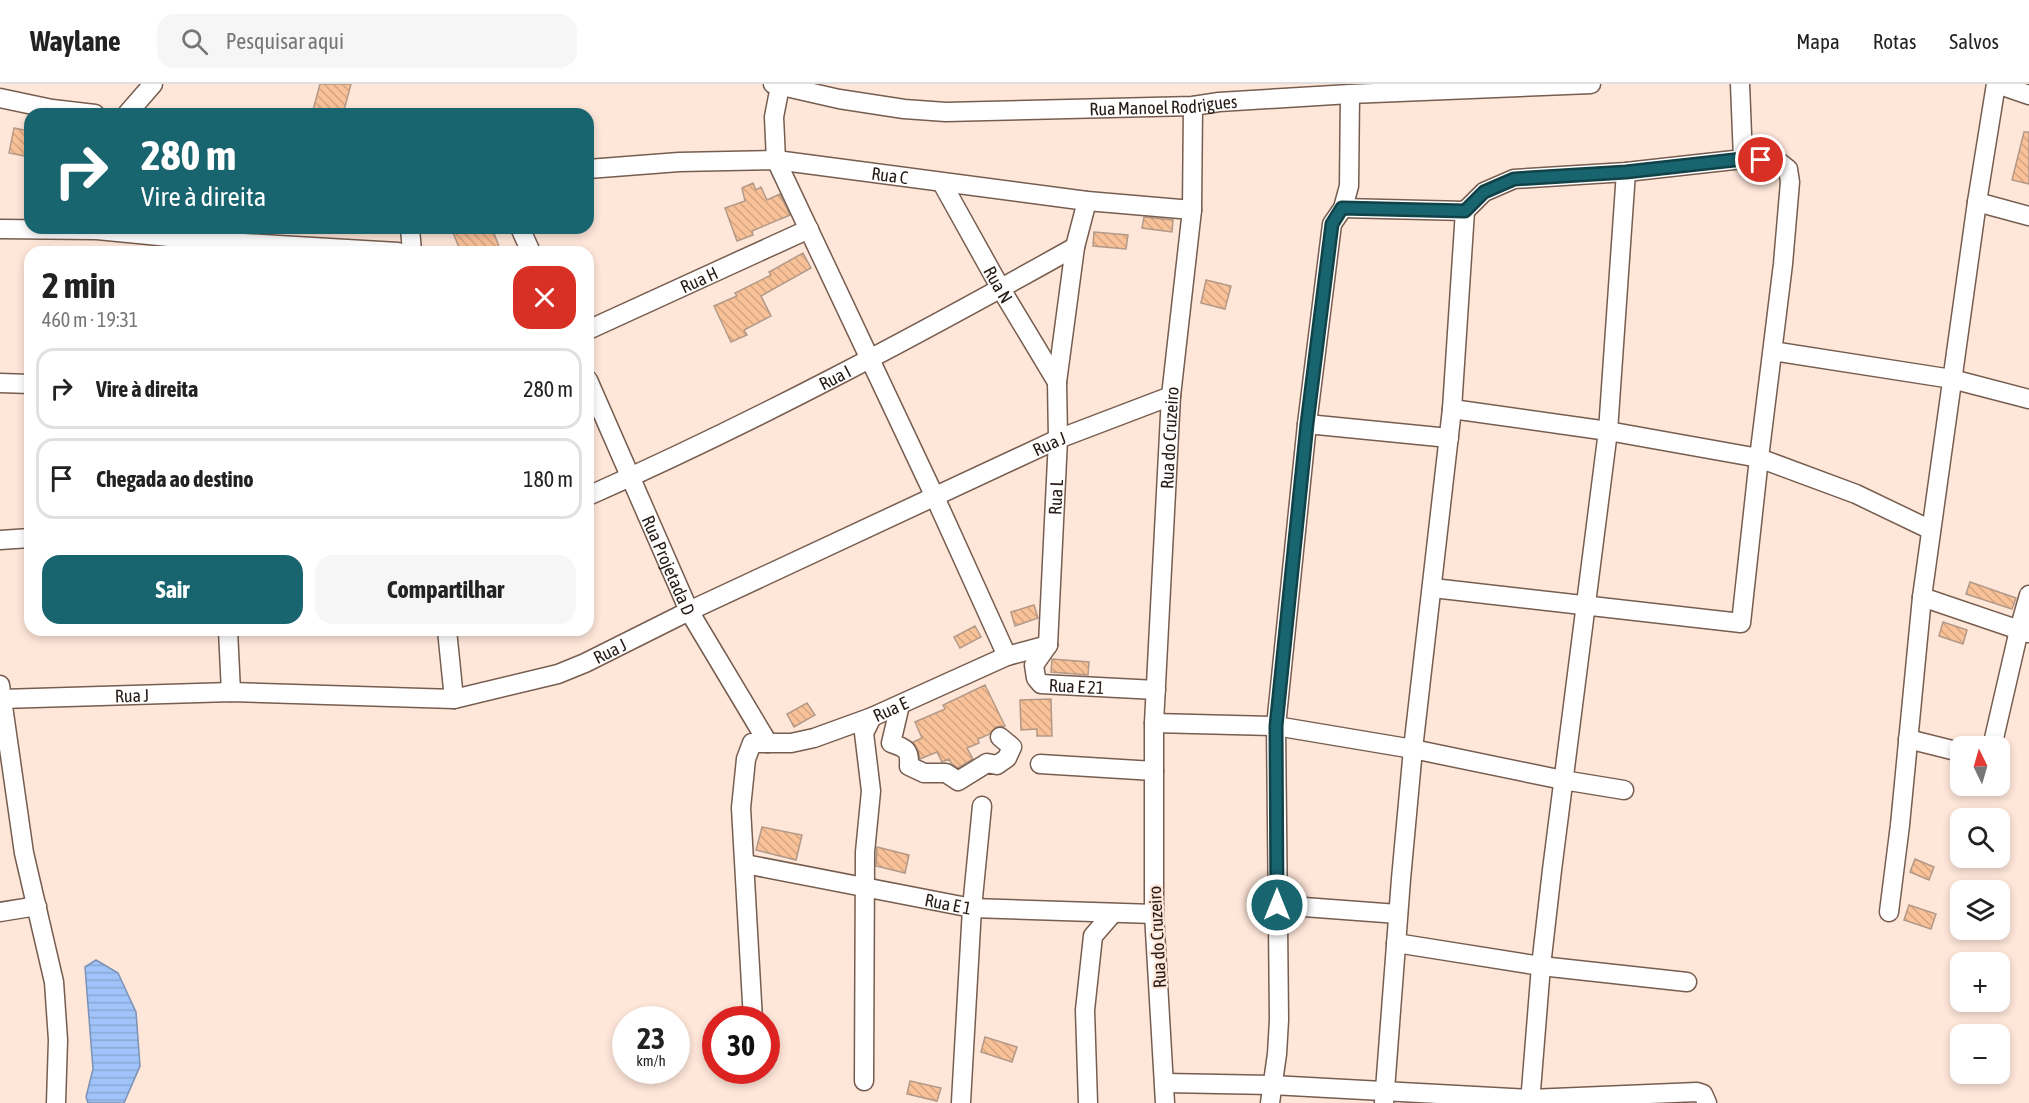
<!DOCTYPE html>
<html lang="pt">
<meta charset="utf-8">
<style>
:root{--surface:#fff;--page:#f6f6f6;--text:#222;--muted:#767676;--line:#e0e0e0;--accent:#19656f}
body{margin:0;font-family:"Asap Condensed",sans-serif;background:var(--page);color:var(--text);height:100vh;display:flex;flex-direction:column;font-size:22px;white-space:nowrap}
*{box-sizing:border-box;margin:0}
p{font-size:20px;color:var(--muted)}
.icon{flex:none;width:33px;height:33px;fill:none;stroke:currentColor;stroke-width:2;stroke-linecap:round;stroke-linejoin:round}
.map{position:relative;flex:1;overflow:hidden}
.panel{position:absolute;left:24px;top:162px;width:570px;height:390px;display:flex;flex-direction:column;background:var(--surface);border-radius:18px;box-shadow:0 3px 9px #0003}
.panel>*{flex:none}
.banner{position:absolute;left:24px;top:24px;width:570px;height:126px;border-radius:18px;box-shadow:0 3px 9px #0003;background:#19656f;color:#fff;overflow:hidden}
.needle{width:39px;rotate:355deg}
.tools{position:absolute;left:1950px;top:652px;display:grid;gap:12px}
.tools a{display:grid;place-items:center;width:60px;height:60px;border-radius:12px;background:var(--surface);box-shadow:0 3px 9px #0003;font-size:30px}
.speed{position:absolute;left:612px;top:922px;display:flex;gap:12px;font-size:30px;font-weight:700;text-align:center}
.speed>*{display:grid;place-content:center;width:78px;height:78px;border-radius:50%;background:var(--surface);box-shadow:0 3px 9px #0003;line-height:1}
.speed small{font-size:15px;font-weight:400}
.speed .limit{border:9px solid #d22;background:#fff;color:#111}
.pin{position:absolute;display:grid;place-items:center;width:51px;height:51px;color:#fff;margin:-26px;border:3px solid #fff;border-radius:50%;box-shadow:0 2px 6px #0007}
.me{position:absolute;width:66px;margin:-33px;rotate:0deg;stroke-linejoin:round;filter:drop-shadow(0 0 4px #0008)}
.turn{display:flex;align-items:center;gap:21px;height:126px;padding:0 18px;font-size:27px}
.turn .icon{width:78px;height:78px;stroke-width:2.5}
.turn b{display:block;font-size:42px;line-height:51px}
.round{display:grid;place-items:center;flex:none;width:63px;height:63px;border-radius:18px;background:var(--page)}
.head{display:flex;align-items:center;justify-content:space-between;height:102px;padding:0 18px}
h1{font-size:36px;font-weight:700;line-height:45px}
.primary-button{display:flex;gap:12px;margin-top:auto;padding:12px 18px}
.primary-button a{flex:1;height:69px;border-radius:18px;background:var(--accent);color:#fff;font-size:24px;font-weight:700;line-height:69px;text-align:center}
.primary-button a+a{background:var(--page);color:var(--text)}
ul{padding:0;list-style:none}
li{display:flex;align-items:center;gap:18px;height:81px;margin:0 12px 9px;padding:0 6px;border:3px solid var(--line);border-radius:18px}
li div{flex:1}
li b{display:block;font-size:22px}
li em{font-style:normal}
header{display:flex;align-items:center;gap:36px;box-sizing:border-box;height:84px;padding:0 30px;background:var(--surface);border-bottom:2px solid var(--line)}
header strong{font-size:28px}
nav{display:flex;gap:33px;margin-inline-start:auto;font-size:21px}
.search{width:420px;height:54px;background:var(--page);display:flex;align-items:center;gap:15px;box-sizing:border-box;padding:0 21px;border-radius:18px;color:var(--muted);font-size:22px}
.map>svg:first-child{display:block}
</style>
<header>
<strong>Waylane</strong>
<div class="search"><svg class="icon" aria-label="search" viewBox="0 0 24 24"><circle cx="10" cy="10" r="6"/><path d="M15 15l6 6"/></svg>Pesquisar aqui</div>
<nav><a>Mapa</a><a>Rotas</a><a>Salvos</a></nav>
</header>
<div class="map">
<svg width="2029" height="1019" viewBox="0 0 2029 1019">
<defs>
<pattern id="water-rules" width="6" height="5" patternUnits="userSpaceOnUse" patternTransform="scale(1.5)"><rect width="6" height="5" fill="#a0c4f9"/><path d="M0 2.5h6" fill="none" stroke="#8aa8d5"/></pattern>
<pattern id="building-back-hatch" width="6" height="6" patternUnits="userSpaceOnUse" patternTransform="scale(1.5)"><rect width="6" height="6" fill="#f9c197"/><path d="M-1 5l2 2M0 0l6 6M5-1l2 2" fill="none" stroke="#d5a581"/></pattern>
</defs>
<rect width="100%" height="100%" fill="#fee6d9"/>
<!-- water -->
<path fill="url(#water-rules)" stroke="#7b91b5" stroke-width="1.5" d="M96 876 118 889 136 928 140 982 124 1019H88L86 1013 93 985 85 883Z"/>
<!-- building -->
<path fill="url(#building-back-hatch)" stroke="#b29988" stroke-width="1.5" d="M320 0H351L343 30H312Z
M14 44 30 47V73L9 69Z
M2024 48H2029V100L2012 96Z
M753 99 756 106 761 103 767 116 780 110 790 131 752 147 753 151 737 157 725 124 745 117 742 104Z
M1144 133 1173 136 1172 148 1142 144Z
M451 144H492L501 168H461Z
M1094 148 1128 151 1126 165 1093 162Z
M803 169 811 184 761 212 771 232 744 246 747 251 731 258 714 222 737 212 735 209 771 191 769 188Z
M1206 196 1231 202 1225 225 1201 219Z
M1970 498 2016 514 2012 525 1966 510Z
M1034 521 1038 534 1015 542 1011 528Z
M1943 538 1967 546 1963 560 1939 552Z
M975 542 981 553 960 564 954 553Z
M1052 575 1089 578 1088 591 1051 588Z
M985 601 1005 642 996 643 990 650 978 655 979 659 967 664 973 675 958 684 951 679 949 675 942 678 937 668 920 675 918 666 913 658 922 654 915 638 945 625 943 621Z
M1051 615 1052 652H1037V645L1021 646 1020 616Z
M807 619 815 631 794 643 787 630Z
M762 743 802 751 796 776 756 766Z
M877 763 909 771 905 789 876 782Z
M1915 775 1934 783 1929 796 1910 788Z
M1909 821 1936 830 1931 845 1904 836Z
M985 953 1017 963 1012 978 981 968Z
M910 997 941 1004 937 1017 907 1010Z"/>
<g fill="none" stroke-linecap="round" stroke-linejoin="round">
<!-- minor casing -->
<g stroke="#765d4f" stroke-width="21">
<g id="minor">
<path id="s1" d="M773 0 839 15 904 25 946 28 1193 22 1219 18 1350 10 1591 0"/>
<path d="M1740 0 1743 75"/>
<path d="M1997 0 2029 11"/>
<path d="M780 2 774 33 776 76 934 411 1007 572"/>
<path d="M0 14 52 25 95 30"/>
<path d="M127 30 153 0"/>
<path id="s2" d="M588 85 679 78 776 76 1087 117 1192 126"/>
<path id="s3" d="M942 99 1001 205 1057 298"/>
<path d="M1977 118 2029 132"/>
<path d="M1343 124 1465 127 1484 108 1514 95 1626 88 1743 75 1779 78 1788 85 1790 98 1783 180 1759 374 1741 539 1433 504"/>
<path d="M410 144 412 168"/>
<path d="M520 144 531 168"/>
<path d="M0 145 97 146 210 157 398 168"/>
<path id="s4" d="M588 246 809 145"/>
<path d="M1773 267 1952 295 2029 315"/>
<path id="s5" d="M588 296 689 527 768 659"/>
<path d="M0 299 30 300"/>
<path d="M1452 325 1608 347 1759 374 1856 410 1931 446"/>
<path d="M1307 340 1449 354"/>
<path id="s6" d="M588 412C755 338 916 252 1075 163"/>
<path d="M0 456 30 454"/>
<path d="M1922 513 2028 549"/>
<path d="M228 546 231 608"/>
<path d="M447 546 454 615"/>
<path id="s7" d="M1048 561 1058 355 1057 298 1075 163 1087 117"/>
<path id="s8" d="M1048 561 1034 581 1036 594 1041 600 1156 606"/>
<path d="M0 601 24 769 54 898 58 956 56 1019"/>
<path id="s9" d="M2 615 231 608 454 615 558 590 585 579 689 527 1058 355 1171 312"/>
<path d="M900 621 891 659C906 664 910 666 909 682L924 689H946L958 697 987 679 997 681 1007 674 1012 663 1000 653"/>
<path d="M1154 639 1276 642 1413 665 1563 696 1624 706"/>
<path d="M1908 655 1960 668"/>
<path d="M1992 663 2019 546 2029 511"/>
<path d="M1040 680 1154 687"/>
<path id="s10" d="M745 780 972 824 1154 830"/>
<path d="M1277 821 1398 830"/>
<path d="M0 828 37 822"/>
<path d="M1889 828 1900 741 1922 513 1977 118 1996 0"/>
<path d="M1396 859 1541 882 1687 898"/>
<path id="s11" d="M753 936 741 724 746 675 752 659H791L814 654 872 633 1007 572 1048 561"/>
<path d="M864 997 865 768 871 707 864 649 872 633"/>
<path d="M1165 999 1272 1001 1530 1015 1697 1008 1703 1010 1707 1019"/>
<path d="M961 1018 972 824 982 722"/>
<path d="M1088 1019 1085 926 1093 852 1113 829"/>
<path id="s12" d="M1165 1019 1154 830V639L1171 312 1192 126 1193 22"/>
<path d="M1270 1019 1277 970 1279 936 1276 642 1307 340 1332 140 1343 124 1349 102 1350 10"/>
<path d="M1384 1019 1401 795 1413 665 1452 325 1465 127"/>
<path d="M1530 1019 1541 882 1552 786 1608 347 1626 88"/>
</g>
</g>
<!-- minor -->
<use href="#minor" stroke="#fff" stroke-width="18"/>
</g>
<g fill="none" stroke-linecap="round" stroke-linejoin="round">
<!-- route casing -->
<g stroke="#104248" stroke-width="15">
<path id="route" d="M1277 821 1276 642 1307 340 1332 140 1342 124 1465 127 1484 108 1514 95 1626 88 1743 75 1761 76"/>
</g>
<!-- route -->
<use href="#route" stroke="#19656f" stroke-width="10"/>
</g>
<g text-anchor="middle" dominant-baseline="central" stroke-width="4.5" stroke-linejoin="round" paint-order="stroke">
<!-- street labels -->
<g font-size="18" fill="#251a15" stroke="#fee6d9">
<text stroke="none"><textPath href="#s1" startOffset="393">Rua Manoel Rodrigues</textPath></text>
<text stroke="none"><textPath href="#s2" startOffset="303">Rua C</textPath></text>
<text stroke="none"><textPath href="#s4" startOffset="122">Rua H</textPath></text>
<text stroke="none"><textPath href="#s3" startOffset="116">Rua N</textPath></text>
<text stroke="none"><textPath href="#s6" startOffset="274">Rua I</textPath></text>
<text stroke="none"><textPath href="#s12" startOffset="666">Rua do Cruzeiro</textPath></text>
<text stroke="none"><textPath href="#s9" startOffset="1102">Rua J</textPath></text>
<text stroke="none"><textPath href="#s7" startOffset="148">Rua L</textPath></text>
<text stroke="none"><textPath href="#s5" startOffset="202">Rua Projetada D</textPath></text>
<text stroke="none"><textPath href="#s9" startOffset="616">Rua J</textPath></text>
<text stroke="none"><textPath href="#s8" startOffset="81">Rua E 21</textPath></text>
<text stroke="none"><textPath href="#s9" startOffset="130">Rua J</textPath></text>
<text stroke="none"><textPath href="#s11" startOffset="423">Rua E</textPath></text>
<text stroke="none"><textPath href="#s10" startOffset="207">Rua E 1</textPath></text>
<text transform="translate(1157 853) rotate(-93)">Rua do Cruzeiro</text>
</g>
</g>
</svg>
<div class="tools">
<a><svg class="needle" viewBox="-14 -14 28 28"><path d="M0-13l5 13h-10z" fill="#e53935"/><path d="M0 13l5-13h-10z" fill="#767676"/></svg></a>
<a><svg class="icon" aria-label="search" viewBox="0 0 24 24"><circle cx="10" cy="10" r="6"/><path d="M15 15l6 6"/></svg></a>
<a><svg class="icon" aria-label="layers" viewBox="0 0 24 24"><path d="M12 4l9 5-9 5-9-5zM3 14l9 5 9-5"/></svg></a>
<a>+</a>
<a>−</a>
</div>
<div class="speed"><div>23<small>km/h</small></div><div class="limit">30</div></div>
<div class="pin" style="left:1761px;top:76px;background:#d93025"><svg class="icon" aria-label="arrive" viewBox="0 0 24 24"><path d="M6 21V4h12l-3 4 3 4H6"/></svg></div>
<svg class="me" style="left:1277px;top:821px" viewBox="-20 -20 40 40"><circle r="17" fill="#19656f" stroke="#fff" stroke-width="3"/><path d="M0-11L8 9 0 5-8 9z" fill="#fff"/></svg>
<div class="banner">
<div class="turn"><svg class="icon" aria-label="right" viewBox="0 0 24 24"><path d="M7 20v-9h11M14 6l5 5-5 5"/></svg><div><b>280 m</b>Vire à direita</div></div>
</div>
<section class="panel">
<div class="head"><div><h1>2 min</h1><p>460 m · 19:31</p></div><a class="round" style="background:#d93025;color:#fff"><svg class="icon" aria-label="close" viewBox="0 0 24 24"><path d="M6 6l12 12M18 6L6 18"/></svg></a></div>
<ul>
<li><svg class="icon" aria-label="right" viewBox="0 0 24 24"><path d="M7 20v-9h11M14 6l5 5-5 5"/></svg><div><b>Vire à direita</b></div><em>280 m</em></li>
<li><svg class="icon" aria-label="arrive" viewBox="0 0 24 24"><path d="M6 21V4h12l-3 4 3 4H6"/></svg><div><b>Chegada ao destino</b></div><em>180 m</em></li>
</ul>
<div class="primary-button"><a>Sair</a><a>Compartilhar</a></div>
</section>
</div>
